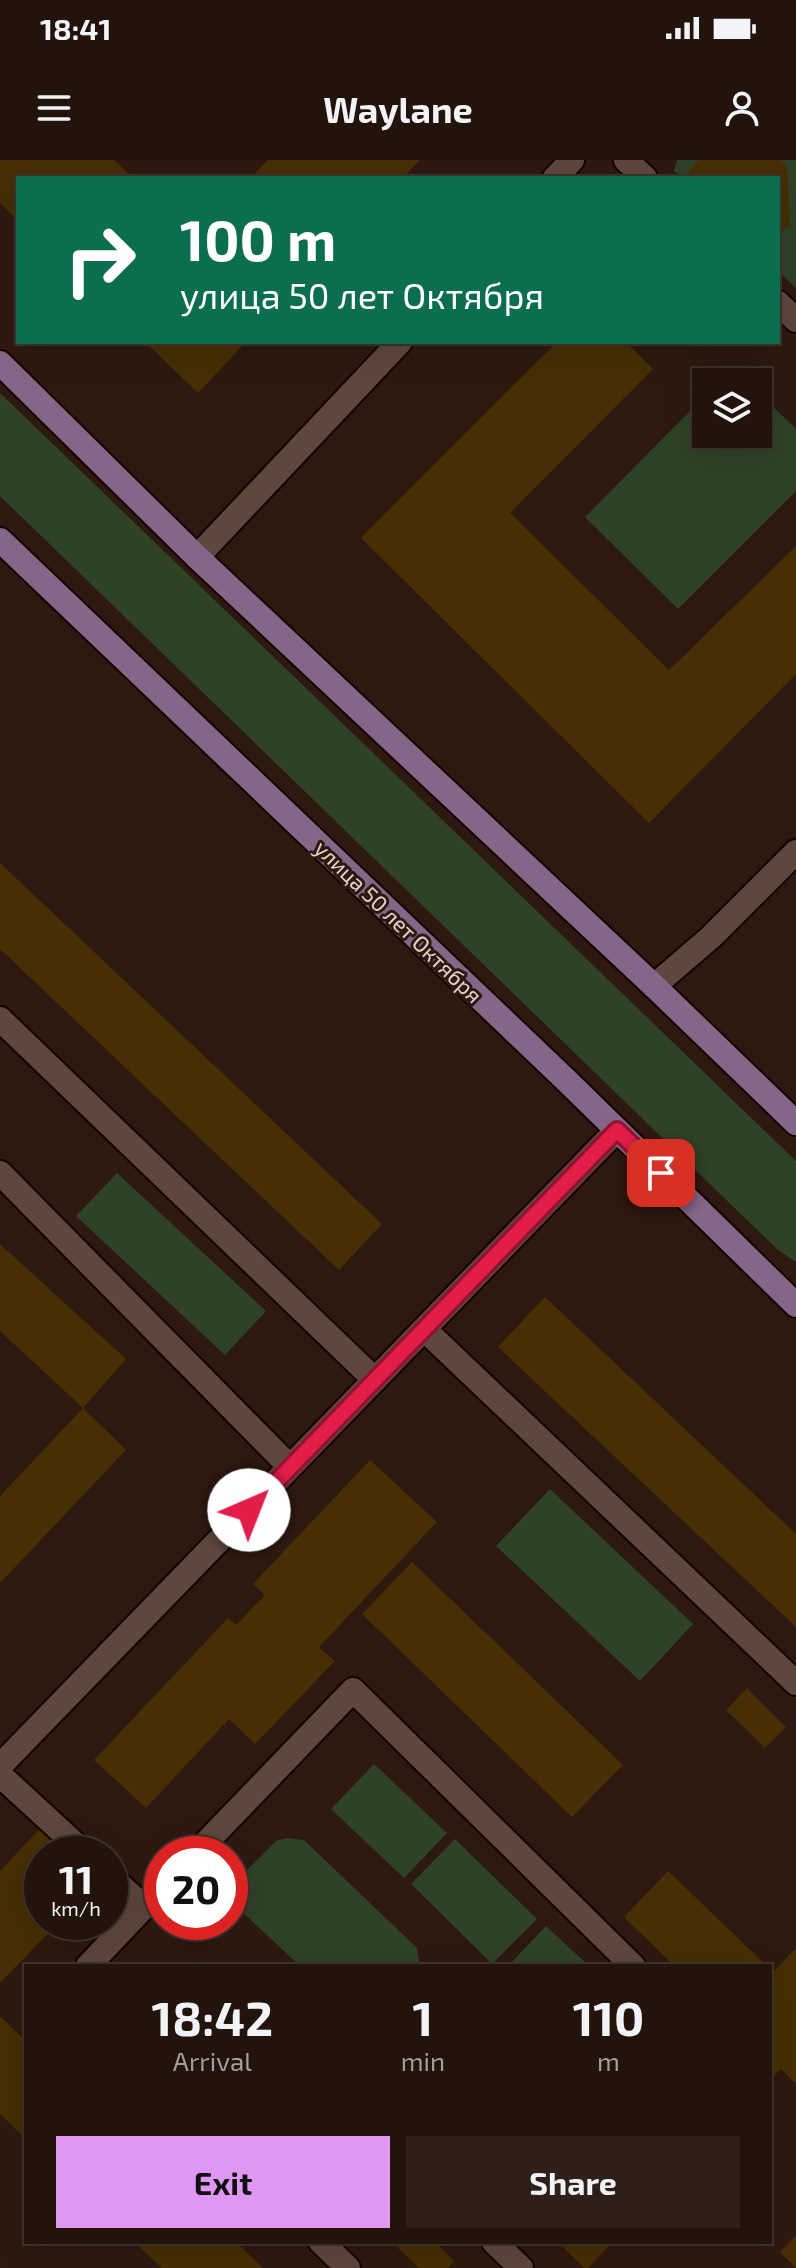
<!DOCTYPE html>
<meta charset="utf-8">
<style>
:root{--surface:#22130b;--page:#2e2019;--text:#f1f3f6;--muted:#a29e9d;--line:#3f322c;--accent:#df98f1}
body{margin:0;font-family:"Exo 2",sans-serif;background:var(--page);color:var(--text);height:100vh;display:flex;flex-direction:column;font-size:30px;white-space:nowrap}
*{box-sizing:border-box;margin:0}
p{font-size:26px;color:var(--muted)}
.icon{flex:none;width:44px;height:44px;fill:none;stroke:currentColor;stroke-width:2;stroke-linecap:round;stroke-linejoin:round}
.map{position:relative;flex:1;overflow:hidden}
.sheet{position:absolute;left:24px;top:1804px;width:748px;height:280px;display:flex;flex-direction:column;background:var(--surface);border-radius:0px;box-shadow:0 8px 32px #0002,0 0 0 2px var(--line)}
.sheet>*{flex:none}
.banner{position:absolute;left:16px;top:16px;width:764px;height:168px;border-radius:0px;box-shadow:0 8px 32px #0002,0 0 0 2px var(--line);background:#0b6e4f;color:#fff;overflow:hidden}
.tools{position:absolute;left:692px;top:208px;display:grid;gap:16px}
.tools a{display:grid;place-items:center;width:80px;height:80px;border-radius:0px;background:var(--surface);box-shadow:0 8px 32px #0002,0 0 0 2px var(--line);font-size:40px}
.speed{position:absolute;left:24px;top:1676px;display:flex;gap:16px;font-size:40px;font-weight:700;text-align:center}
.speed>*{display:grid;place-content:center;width:104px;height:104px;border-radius:50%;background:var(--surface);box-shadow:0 8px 32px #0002,0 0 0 2px var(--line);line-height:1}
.speed small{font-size:20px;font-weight:400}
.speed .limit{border:12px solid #d22;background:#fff;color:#111}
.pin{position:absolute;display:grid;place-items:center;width:68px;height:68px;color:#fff;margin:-34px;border-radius:16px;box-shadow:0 4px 12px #0006}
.me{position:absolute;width:88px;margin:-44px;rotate:44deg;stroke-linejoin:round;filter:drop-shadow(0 0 6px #0008)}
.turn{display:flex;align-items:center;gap:28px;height:168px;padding:0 32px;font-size:36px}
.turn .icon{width:104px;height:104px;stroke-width:2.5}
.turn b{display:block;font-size:56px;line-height:68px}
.eta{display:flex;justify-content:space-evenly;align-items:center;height:136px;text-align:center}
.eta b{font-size:48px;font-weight:700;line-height:56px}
.button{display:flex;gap:16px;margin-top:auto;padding:16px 32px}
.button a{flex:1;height:92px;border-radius:0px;background:var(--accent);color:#111;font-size:32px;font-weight:700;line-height:92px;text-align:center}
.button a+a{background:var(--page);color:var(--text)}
.status{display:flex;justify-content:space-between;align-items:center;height:56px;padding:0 40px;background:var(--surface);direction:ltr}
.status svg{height:22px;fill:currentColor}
header{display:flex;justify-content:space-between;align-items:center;height:104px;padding:0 32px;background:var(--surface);font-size:36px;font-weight:700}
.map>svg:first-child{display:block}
</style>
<div class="status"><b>18:41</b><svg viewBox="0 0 49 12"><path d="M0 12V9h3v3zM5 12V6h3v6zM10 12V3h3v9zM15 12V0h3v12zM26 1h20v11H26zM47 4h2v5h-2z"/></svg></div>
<header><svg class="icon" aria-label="menu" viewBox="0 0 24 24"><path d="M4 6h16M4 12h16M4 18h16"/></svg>Waylane<svg class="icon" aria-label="person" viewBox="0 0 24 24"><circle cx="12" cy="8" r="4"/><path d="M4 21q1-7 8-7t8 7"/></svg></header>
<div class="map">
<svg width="796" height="2108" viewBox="0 0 796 2108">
<rect width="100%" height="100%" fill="#2d190f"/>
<!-- green -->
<path fill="#2e4227" d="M677 0H796V128L778 111V18H682L674 11Z
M758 232 796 269V331L678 449 585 357 706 235V274H758Z
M0 233 796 1001V1102L778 1090 0 336Z
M117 1013 266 1151 225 1195 76 1056Z
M550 1329 693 1464 640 1521 496 1386Z
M374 1604 447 1673 404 1718 331 1649Z
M287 1678 304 1680 417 1788 420 1806H300L240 1750 235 1735 241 1716 276 1681Z
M455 1679 537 1759 492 1804 411 1724Z
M546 1766 589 1806H508Z"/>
<!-- building -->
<path fill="#472e03" d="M0 0H114L133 18H18V61L0 43Z
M268 0H420L403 18H250Z
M699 0H781L787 7 790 66 778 73V18H692L687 13Z
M145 182H246L198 233Z
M557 182H626L653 209 510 353 669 510 796 386V514L649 663 361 378Z
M0 703 382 1064 339 1110 0 789Z
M0 1084 126 1199 83 1248 0 1171Z
M545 1137 796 1374V1467L498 1187Z
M83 1248 126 1290 0 1423V1336Z
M370 1300 437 1362 319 1487 335 1501 255 1584 229 1559 146 1648 94 1600 228 1458 236 1465 265 1435 253 1424Z
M412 1402 623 1605 572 1657 362 1454Z
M747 1528 786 1567 765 1588 726 1550Z
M44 1664 76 1694H42V1762H59L0 1823V1711Z
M668 1711 767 1806H674L624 1757Z
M796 1788V1924L781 1909 770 1920V1809L773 1812Z
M0 1856 26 1881V1979L0 1954Z
M796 2075V2108L780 2092Z
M134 2082H236L263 2108H162Z
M397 2082H435L454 2101 448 2108H419L395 2085Z
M558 2082H613L588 2108H584Z"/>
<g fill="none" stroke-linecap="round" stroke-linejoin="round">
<!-- minor casing -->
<g stroke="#140400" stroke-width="28">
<path id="minor" d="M626 0 645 18
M555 18 572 0
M778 143 796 160
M197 397 400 182
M654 826 711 777 796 692
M0 859 375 1220
M0 1013 290 1307
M424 1169 796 1523
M0 1606 617 970
M0 1615 86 1694
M195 1694 353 1530 633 1806
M110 1716 144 1747
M88 1806 162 1728
M321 2082 348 2108
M494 2082 521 2108"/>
</g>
<!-- major casing -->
<g stroke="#140400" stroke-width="28">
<path id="major" d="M0 203 197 397 654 826 796 963
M0 380 567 921 796 1145"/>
</g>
<!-- minor -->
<use href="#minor" stroke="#5e473c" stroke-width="24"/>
<!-- major -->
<use href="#major" stroke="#846688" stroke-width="24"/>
</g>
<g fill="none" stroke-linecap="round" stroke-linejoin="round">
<!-- route casing -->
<g stroke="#92132f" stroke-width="20">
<path id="route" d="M249 1350 617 970 661 1013"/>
</g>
<!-- route -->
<use href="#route" stroke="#e11d48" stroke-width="14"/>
</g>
<g text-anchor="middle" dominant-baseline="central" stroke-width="6" stroke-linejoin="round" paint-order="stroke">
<!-- street labels -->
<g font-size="22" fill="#e2d4cd" stroke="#2d190f">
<text transform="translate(399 761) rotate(44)">улица 50 лет Октября</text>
</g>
</g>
</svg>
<div class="tools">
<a><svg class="icon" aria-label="layers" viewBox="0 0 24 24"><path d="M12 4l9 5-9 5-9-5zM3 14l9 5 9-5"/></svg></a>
</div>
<div class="speed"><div>11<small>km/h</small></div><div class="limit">20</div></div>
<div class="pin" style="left:661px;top:1013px;background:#d93025"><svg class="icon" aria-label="arrive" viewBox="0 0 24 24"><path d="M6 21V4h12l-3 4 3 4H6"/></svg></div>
<svg class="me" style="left:249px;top:1350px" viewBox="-20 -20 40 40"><circle r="19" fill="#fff"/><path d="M0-13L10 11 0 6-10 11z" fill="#e11d48"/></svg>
<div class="banner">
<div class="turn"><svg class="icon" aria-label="right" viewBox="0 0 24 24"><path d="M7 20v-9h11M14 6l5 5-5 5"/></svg><div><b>100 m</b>улица 50 лет Октября</div></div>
</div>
<section class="sheet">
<div class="eta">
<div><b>18:42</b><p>Arrival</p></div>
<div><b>1</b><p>min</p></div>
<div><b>110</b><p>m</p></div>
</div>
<div class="button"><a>Exit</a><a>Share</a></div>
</section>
</div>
